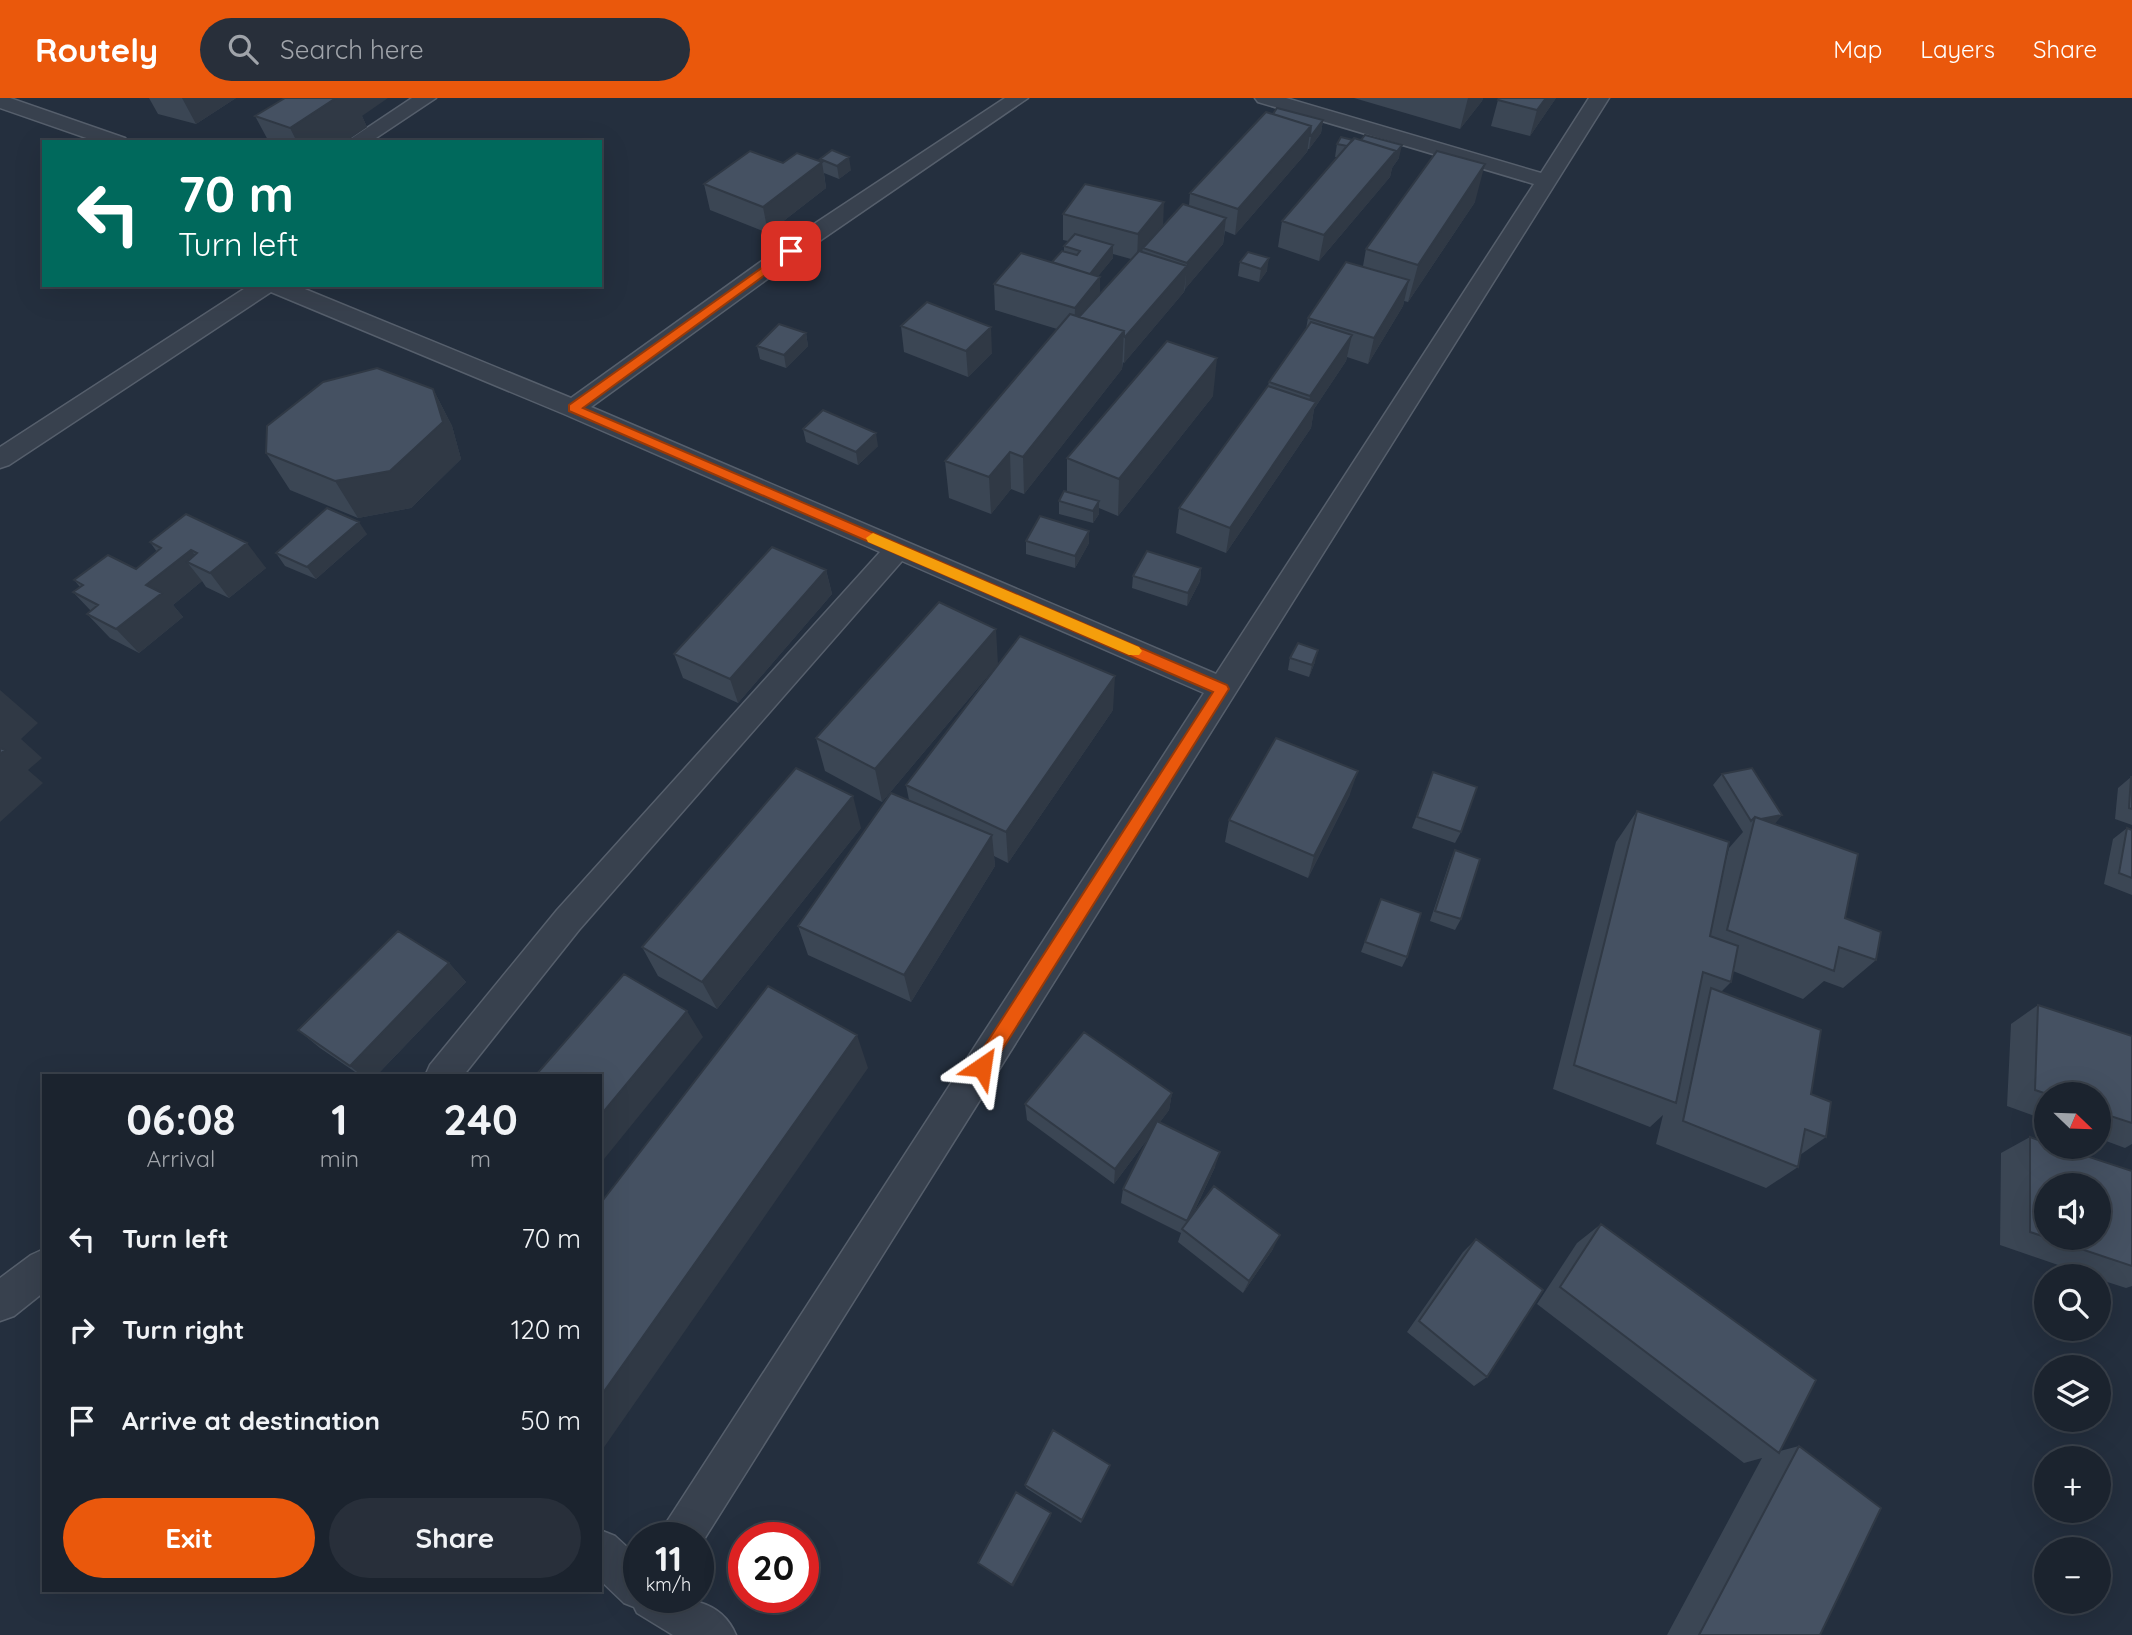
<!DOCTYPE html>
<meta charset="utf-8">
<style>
:root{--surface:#1b232e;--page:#282f3a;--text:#f1f3f6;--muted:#a0a4aa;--line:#39404a;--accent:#ea580c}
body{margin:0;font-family:Quicksand,sans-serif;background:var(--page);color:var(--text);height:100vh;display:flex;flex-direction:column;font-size:26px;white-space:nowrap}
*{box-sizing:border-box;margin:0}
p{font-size:23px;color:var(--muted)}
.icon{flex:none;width:38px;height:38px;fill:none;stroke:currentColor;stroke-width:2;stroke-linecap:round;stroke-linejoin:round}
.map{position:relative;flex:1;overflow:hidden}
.drawer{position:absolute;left:42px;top:976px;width:560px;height:518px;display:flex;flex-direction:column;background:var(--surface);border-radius:0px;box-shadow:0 7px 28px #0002,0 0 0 2px var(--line)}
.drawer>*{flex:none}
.banner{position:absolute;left:42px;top:42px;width:560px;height:147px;border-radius:0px;box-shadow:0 7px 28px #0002,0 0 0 2px var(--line);background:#00695c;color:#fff;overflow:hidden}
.needle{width:46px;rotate:113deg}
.fabs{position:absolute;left:2034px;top:984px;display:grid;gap:14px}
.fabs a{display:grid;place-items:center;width:77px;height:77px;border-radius:50%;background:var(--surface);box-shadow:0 7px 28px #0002,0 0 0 2px var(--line);font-size:35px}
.speed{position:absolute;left:623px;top:1424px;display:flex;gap:14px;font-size:35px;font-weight:700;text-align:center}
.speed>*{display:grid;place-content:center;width:91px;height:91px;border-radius:50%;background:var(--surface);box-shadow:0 7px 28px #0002,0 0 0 2px var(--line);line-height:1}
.speed small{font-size:18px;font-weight:400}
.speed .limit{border:10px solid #d22;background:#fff;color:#111}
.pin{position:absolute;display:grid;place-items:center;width:60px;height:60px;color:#fff;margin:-30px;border-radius:14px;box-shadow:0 4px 10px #0006}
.me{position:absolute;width:77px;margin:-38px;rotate:32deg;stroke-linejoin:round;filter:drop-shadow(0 0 5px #0008)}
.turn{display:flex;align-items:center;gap:24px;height:147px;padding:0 21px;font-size:32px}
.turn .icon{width:91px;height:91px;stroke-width:2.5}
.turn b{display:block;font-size:49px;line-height:60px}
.eta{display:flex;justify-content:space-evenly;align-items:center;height:119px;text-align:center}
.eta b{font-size:42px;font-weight:700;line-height:49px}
.primary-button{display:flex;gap:14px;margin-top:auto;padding:14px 21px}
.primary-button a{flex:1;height:80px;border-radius:42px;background:var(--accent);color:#fff;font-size:28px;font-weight:700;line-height:80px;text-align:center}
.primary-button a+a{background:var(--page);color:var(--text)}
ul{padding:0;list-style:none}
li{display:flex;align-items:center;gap:21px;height:91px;padding:0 21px}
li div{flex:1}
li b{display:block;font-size:26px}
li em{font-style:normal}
header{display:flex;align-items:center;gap:42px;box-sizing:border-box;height:98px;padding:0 35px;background:var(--accent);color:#fff}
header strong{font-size:33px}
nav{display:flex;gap:38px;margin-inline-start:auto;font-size:24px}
.search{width:490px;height:63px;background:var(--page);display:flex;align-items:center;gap:18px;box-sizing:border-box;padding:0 24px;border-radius:38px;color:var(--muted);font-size:26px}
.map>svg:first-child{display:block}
</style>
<header>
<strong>Routely</strong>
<div class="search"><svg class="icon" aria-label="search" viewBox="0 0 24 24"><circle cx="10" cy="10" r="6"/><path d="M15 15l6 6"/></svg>Search here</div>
<nav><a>Map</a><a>Layers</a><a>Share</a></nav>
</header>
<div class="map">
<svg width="2132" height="1537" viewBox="0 0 2132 1537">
<rect width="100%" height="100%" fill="#242f3e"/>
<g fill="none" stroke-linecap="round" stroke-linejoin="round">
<!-- lane casing -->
<g stroke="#565f6c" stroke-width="3">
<path id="lane" d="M0 0H10L125 40 128 44H98L0 10Z
M412 0H436L370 44H346Z
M1005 0H1028L821 142 591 309 1216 576 1534 86 1258 4 1255 0H1286L1541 75 1589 0H1609L698 1451V1440H660L666 1425 1204 595 902 463 579 832 463 978H425L430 967 557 812 880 454 564 316 271 194 9 367 0 370V349L250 187H295L571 300 805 132Z
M44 1151V1194L14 1218 0 1223V1180L31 1157Z
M600 1432 615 1438 639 1460V1500C676 1500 719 1496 736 1537H673L637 1515 634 1509 624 1505 600 1482Z"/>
</g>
<!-- lane -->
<use href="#lane" fill="#38414e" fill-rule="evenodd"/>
</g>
<!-- wall -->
<path fill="#3b4654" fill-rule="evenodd" d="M149 0H236L196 26 158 16Z
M1354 0H1483L1482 3 1460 31Z
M1556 0 1530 38 1491 28 1498 2Z
M1273 16 1323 22 1321 35 1309 51H1308L1307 54 1235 137 1225 133 1223 146 1185 191 1184 194 1124 265 1123 264 1122 271 1024 396 1011 391 991 416 949 400 945 363 1057 231 995 212 994 186 1052 164 1064 153V148L1068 143 1063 142V116L1163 128 1189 108 1190 95ZM1113 156 1131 161 1100 196 1098 178 1113 160Z
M255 18H362L367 29 345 44H269Z
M1337 46 1399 60 1392 70 1390 79 1319 163 1278 149 1282 123 1337 59H1335Z
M820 61 851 72 839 81 824 75 826 90 768 135 710 112 704 86 820 64Z
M1475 104 1408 204 1404 203 1403 208 1368 266 1347 259 1346 263 1314 311 1311 330 1226 455 1176 435 1179 410 1268 288 1269 284 1306 231 1308 220 1363 168 1366 151Z
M1248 154 1267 173 1259 184 1238 178 1240 164Z
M901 228 992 255 968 279 904 254Z
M806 235 808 248 786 270 760 261 757 248Z
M433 291 452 328 461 361 411 410 358 420 290 392 266 355Z
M1213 298 1118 418 1099 410V416L1093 425 1059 416V403L1067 394V360Z
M803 331 878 348 858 367 806 344Z
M186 416 266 470 229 500 206 489 202 483 173 507 183 519 139 555 110 540 87 516 91 513 73 494 80 489 74 482 136 471 157 454 150 444Z
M367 436 316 481 285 468 276 455Z
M1026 443 1089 445 1075 470 1026 456Z
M1201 470 1200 483 1187 508 1132 490 1133 478Z
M826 472 832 496 738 605 683 580 674 556Z
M1290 560 1315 564 1309 579 1288 572Z
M998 566 882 704 825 673 816 640Z
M1113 612 1008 765 994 758 995 768 911 904 808 857 798 828 909 702 906 687Z
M1433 674 1461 734 1455 745 1412 730Z
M1722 676 1782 717 1774 726 1876 862 1843 890 1824 883 1803 901 1733 873 1731 884 1721 894 1811 996 1826 1039 1800 1057 1798 1069 1766 1090 1656 1046 1663 1017 1650 1029 1553 991 1616 744 1637 713 1720 785 1729 750 1743 734 1713 687Z
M2131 679H2132V727L2115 721 2118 690Z
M1350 696 1308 780 1225 744 1229 722Z
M861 730 717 911 658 878 642 849Z
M2127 730 2132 732V797L2104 786 2113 741Z
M1455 752 1461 821 1455 832 1430 823 1450 763Z
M1377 811 1407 859 1402 869 1361 854Z
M449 865 466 884 376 978H361L320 950 298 932Z
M2038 907 2132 938V1046L2125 1050 2098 1040V996H2046V1022L2007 1008 2011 926Z
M1172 995 1169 1012 1160 1024 1215 1069 1193 1116 1273 1151 1243 1195 1178 1144 1181 1135 1121 1105 1123 1091 1149 1039 1114 1086 1027 1022 1025 1006Z
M2030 1039 2132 1073V1188L2126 1190 2098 1181V1178H2090L2000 1147 2001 1055Z
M1601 1126 1780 1353 1799 1348 1820 1537H1667L1762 1360 1744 1365 1537 1206 1577 1145Z
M1476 1141 1487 1279 1474 1288 1407 1234 1463 1154Z
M1110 1367 1081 1425 1026 1390 1025 1387Z"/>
<!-- shaded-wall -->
<path fill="#303945" d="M182 0H236L196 26Z
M336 0H388L362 18 367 29 345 44H297L290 30Z
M1468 0H1483L1482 3 1460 31Z
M1546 0H1556L1530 38 1537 12Z
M1323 22 1321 35 1309 51 1311 38Z
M1311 28 1307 54 1235 137 1238 111Z
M1402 47 1399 60 1392 70 1390 79 1319 163 1324 137 1396 53Z
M849 59 851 72 839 81 837 68Z
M822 64 826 90 768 135 763 109Z
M1485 66 1475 104 1408 204 1418 167Z
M1164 104 1163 130 1143 150 1142 155 1137 162 1138 136Z
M1226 120 1223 146 1185 191 1187 165Z
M1113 147V160L1087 192V178Z
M1269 160 1267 173 1259 184 1261 171Z
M1187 168 1184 194 1124 265 1125 239Z
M1100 179V205L1074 236 1075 210Z
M1409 182 1403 208 1368 266 1374 240Z
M991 229 992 255 968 279 966 253Z
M1124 233 1122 271 1024 396 1023 359Z
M806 235 808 248 786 270 784 257Z
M1352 237 1346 263 1314 311 1311 330 1226 455 1230 430 1307 317 1310 298Z
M1217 260 1213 298 1118 418 1119 381Z
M433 291 452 328 461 361 411 410 358 420 335 383Z
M876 335 878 348 858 367 856 354Z
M1010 354 1011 391 991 416 989 379Z
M1099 403V416L1093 425V413Z
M359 424 367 436 316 481 307 469Z
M1089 433V445L1075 470V458Z
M247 445 266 470 229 500 210 475Z
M191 452 208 474 187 464 202 483 173 507 183 519 139 555 116 531 146 487Z
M1201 470 1200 483 1187 508 1188 495Z
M826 472 832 496 738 605 730 581Z
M996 531 998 566 882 704 875 671Z
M1318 552 1315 564 1309 579 1312 567Z
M1115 578 1113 612 1008 765 1006 734Z
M0 592 38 625 21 641 42 660 28 672 43 685 0 724Z
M1358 673 1350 696 1308 780 1314 758Z
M853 698 861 730 717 911 702 884Z
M1782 717 1773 728 1754 722Z
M992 737 995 768 911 904 904 877Z
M449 865 466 884 376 978H362L350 968Z
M687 913 703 939 600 1066V1018Z
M857 937 868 970 600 1355V1299Z
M1172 995 1169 1012 1114 1086 1115 1071Z
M1220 1054 1215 1069 1185 1133 1187 1123Z
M1280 1137 1273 1151 1243 1195 1249 1183Z
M1110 1367 1109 1370 1081 1425 1082 1422Z
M1051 1415V1418L1013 1489 1012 1487Z"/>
<!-- building -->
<path fill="#455162" stroke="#303945" stroke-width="2" fill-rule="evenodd" d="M285 0H336L290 30 255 18Z
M1499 0H1546L1537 12 1498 2Z
M1277 10 1323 22 1311 38H1310L1311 28 1273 16Z
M1266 14 1311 28 1238 111 1190 95Z
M1365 37 1402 47 1395 56 1396 53 1361 42Z
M1341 39 1353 42 1347 48 1337 46Z
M1354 40 1396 53 1324 137 1282 123Z
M832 52 849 59 837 68 820 61Z
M750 53 783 65 797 55 822 64 763 109 704 86Z
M1437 53 1485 66 1418 167 1366 151Z
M1085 86 1164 104 1138 136 1063 116Z
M1183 106 1226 120 1187 165 1143 150Z
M1075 136 1113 147 1090 176 1052 164 1062 153 1077 157 1080 153 1064 148Z
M1139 153 1187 168 1125 239 1124 238V233L1079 219Z
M1248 154 1269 160 1261 171 1240 164Z
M1021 155 1100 179 1075 210 994 186Z
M1346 164 1409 182 1374 240 1308 220Z
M927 204 991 229 966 253 901 228Z
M1070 216 1124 233 1023 359 1010 354 989 379 945 363Z
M1311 224 1352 237 1310 298 1269 284Z
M779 226 806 235 784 257 757 248Z
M1167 243 1217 260 1119 381 1067 360Z
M377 270 433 291 443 324 390 373 335 383 266 355 267 328 323 284Z
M1268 288 1316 304 1230 430 1179 410Z
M823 312 876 335 856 354 803 331Z
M1064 393 1099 403 1093 413 1059 403Z
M327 410 359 424 307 469 276 455Z
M186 416 247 445 210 475 187 464 197 455 191 452 146 487 162 495 116 531 87 516 98 507 73 494 83 487 74 482 108 457 136 471 161 450 150 444Z
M1040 418 1089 433 1075 458 1026 443Z
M772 449 826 472 730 581 674 556Z
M1147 453 1201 470 1188 495 1133 478Z
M939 504 996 531 875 671 816 640Z
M1020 538 1115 578 1006 734 906 687Z
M1298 545 1318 552 1312 567 1290 560Z
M1276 640 1358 673 1314 758 1229 722Z
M0 650 5 652 0 656Z
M796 670 853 698 702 884 642 849Z
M1752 670 1782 717 1761 721 1755 719 1751 723 1722 676Z
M1433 674 1477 689 1461 734 1417 719Z
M2131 679H2132V711L2129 710Z
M891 695 992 737 904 877 798 828Z
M1637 713 1729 744 1710 838 1738 848 1731 884 1703 874 1676 1005 1574 967Z
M1755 719 1858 756 1845 820 1881 834 1876 862 1839 849 1834 873 1727 832Z
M2127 730 2132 732V780L2119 775Z
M1455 752 1480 761 1461 821 1435 813Z
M1381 801 1421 815 1407 859 1365 844Z
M398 833 449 865 350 968 298 932Z
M624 876 687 913 600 1018V978H535Z
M768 888 857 937 600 1299V1106Z
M1711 890 1821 932 1811 996 1831 1004 1826 1039 1805 1031 1798 1069 1683 1023Z
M2038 907 2132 938V1025L2098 1014V996H2047L2035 992Z
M1084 934 1172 995 1115 1071 1025 1006Z
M1157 1023 1220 1054 1187 1123 1123 1091Z
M2030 1039 2046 1045V1048H2056L2132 1073V1168L2030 1134ZM2046 1087H2098V1139H2046Z
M1214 1088 1280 1137 1249 1183 1182 1131Z
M1601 1126 1816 1282 1779 1355 1560 1189Z
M1476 1141 1543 1192 1487 1279 1419 1223Z
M1053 1332 1110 1367 1082 1422 1025 1387Z
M1799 1348 1881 1410 1820 1537H1699Z
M1016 1394 1051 1415 1012 1487 978 1465Z"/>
<!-- route -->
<path fill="#ea580c" stroke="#983908" stroke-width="2" d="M791 149 796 153 795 155 583 310 1227 587 1229 591 988 974 982 977 975 974 973 969 975 963 1213 594 569 313V307Z"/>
<!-- slow -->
<path fill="#f59e0b" d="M873 435 1139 549 1142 553 1139 557H1129L868 444 866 440Z"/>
</svg>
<div class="fabs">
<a><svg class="needle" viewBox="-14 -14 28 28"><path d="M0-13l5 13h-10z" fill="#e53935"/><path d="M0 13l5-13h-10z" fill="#a0a4aa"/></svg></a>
<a><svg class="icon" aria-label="sound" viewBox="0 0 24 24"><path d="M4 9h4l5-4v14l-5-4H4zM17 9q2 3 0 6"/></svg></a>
<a><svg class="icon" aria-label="search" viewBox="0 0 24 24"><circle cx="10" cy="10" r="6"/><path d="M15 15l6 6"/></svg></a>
<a><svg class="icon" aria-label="layers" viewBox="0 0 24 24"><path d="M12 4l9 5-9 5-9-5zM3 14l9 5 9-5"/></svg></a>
<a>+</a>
<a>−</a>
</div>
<div class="speed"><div>11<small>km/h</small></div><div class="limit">20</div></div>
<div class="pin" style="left:791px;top:153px;background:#d93025"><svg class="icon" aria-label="arrive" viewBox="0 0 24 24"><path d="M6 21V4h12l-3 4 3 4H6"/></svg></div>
<svg class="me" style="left:982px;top:969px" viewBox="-20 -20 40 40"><path d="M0-17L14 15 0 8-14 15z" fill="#ea580c" stroke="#fff" stroke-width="4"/></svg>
<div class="banner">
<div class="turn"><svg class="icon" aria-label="left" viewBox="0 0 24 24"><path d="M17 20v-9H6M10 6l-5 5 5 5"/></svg><div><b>70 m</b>Turn left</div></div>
</div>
<section class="drawer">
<div class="eta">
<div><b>06:08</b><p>Arrival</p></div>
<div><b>1</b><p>min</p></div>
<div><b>240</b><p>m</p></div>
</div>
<ul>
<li><svg class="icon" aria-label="left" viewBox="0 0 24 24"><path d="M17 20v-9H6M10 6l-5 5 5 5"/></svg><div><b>Turn left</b></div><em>70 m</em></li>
<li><svg class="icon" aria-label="right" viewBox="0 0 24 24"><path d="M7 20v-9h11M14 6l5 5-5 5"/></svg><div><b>Turn right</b></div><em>120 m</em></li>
<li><svg class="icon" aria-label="arrive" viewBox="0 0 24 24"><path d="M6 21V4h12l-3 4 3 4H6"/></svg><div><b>Arrive at destination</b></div><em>50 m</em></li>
</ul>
<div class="primary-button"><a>Exit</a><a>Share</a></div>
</section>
</div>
